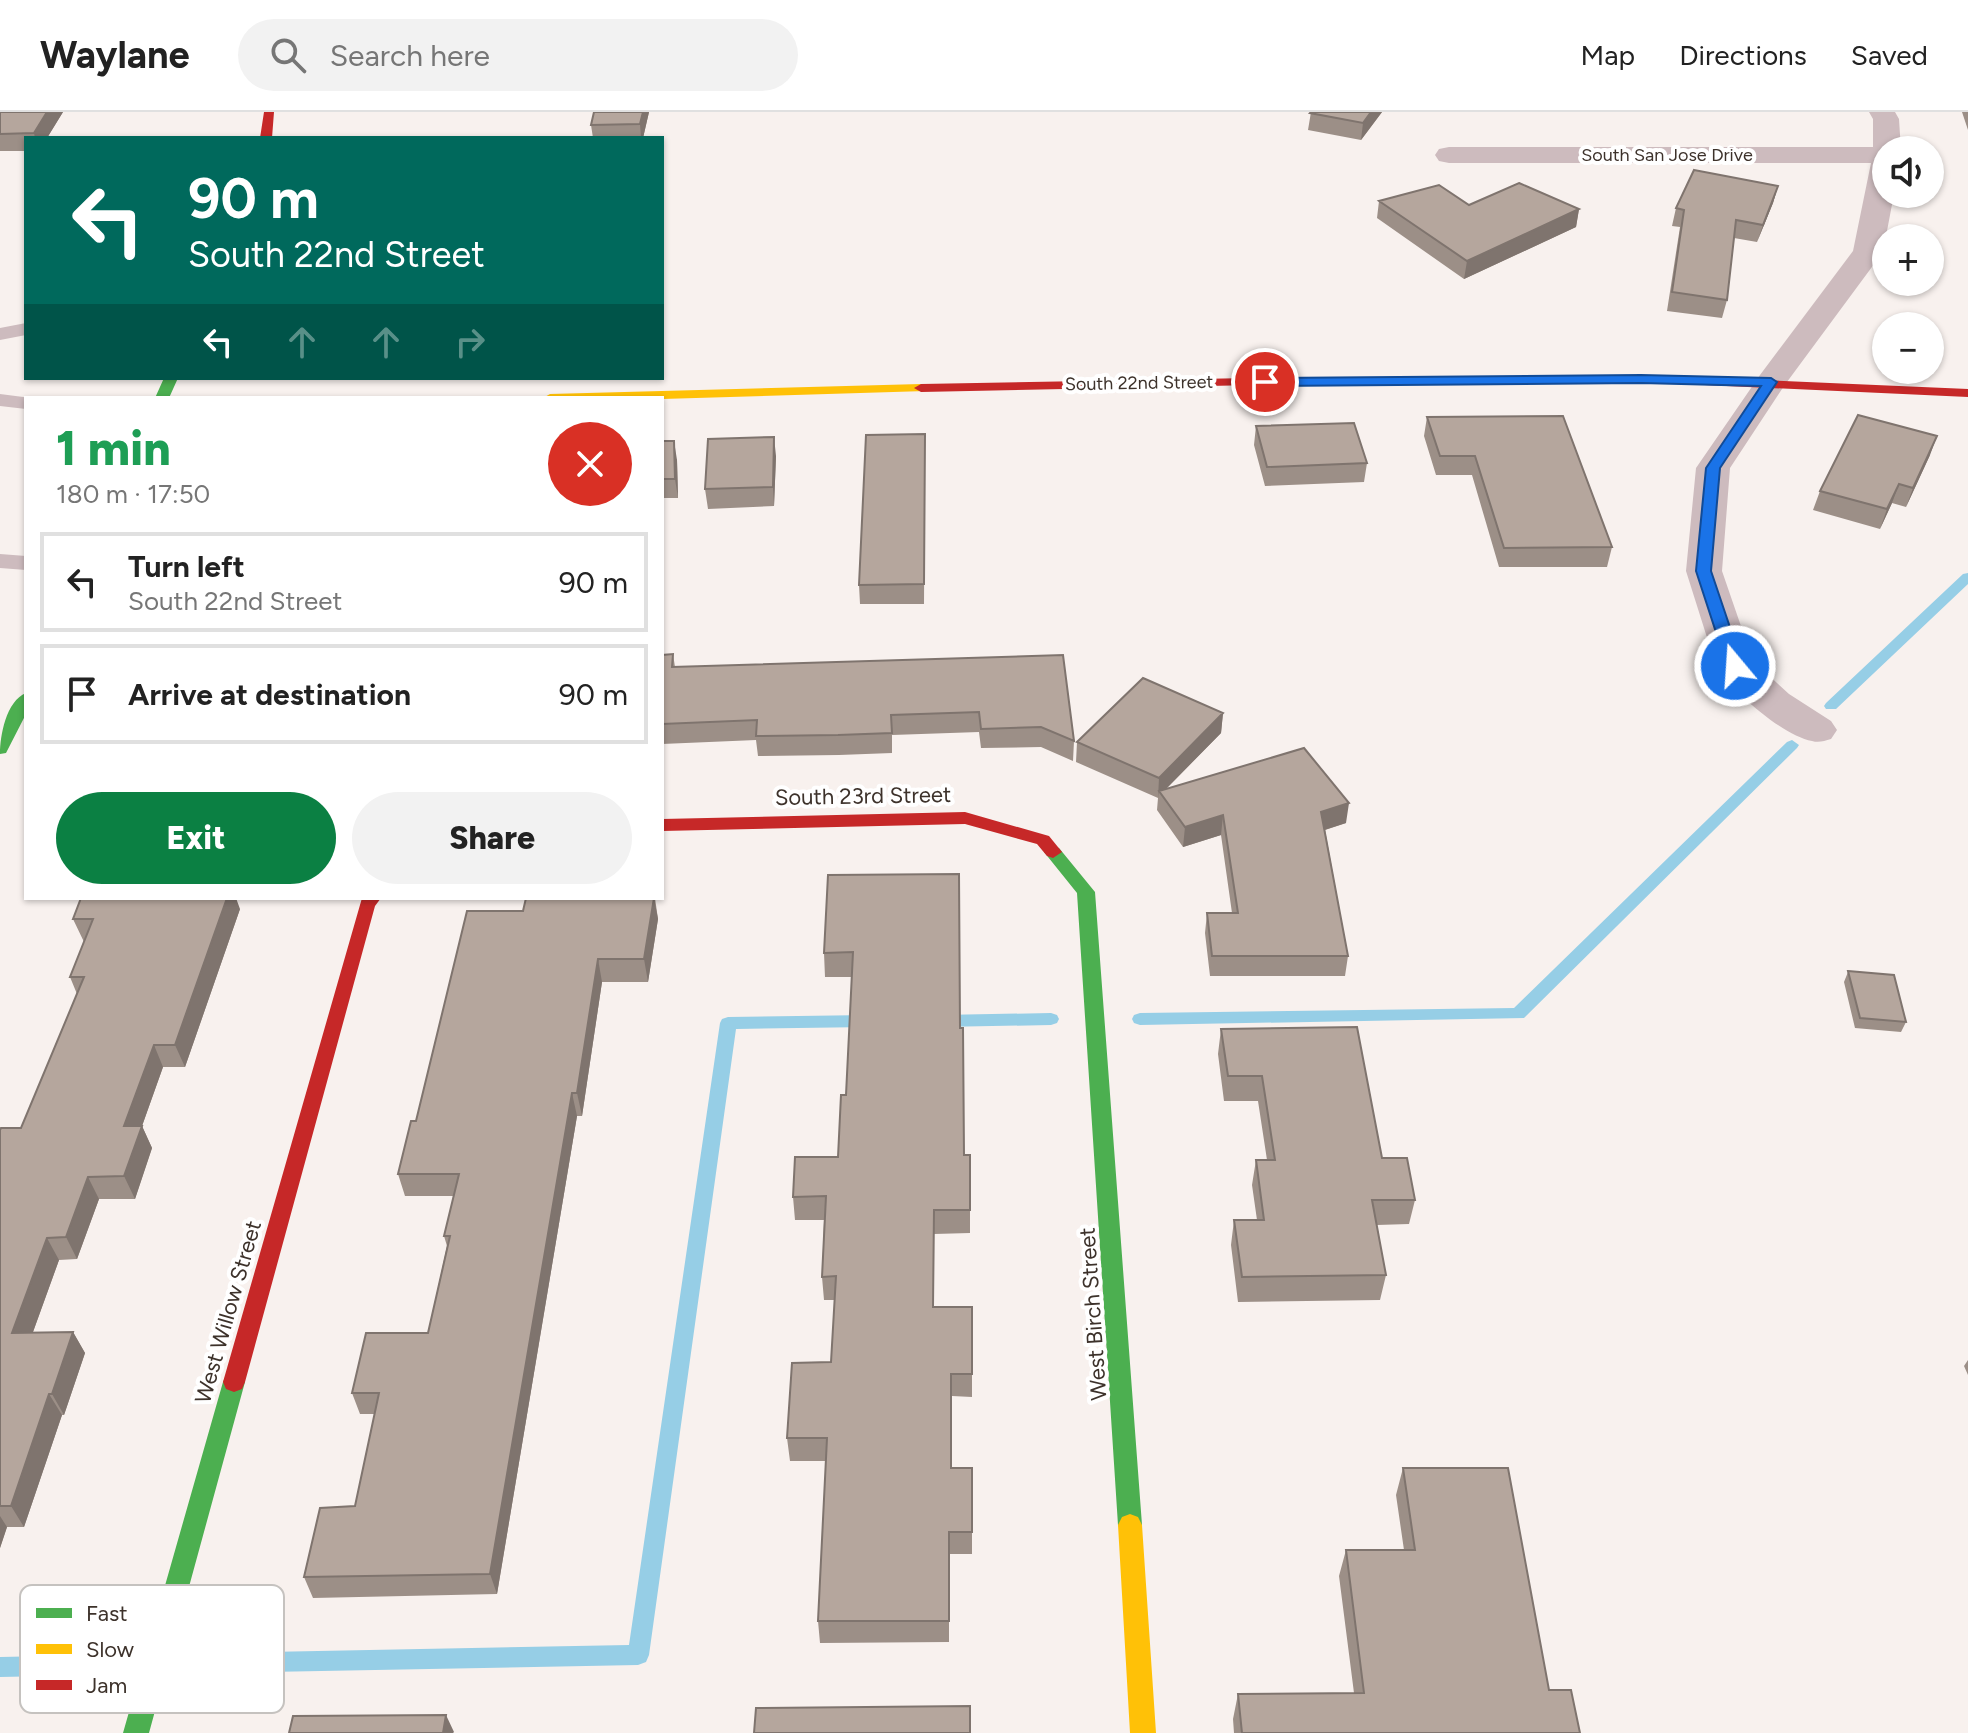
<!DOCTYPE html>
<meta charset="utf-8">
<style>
:root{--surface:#fff;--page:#f2f2f2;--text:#222;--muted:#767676;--line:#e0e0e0;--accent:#0b8043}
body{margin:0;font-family:Figtree,sans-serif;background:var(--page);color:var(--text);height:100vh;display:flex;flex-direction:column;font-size:30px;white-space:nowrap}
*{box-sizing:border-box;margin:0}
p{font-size:26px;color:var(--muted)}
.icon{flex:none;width:44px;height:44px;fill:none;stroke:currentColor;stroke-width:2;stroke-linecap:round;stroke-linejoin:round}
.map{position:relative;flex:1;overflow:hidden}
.side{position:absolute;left:24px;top:284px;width:640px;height:504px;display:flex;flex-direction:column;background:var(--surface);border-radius:0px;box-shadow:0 2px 6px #0004}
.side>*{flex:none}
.top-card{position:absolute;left:24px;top:24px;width:640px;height:244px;border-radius:0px;box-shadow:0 2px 6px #0004;background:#00695c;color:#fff;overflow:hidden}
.fabs{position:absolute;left:1872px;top:24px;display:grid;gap:16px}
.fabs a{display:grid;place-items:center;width:72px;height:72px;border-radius:50%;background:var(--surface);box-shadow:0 2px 6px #0004;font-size:40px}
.pin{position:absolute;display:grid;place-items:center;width:68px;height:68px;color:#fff;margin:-34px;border:4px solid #fff;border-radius:50%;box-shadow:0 2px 8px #0007}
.me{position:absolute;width:88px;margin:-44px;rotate:342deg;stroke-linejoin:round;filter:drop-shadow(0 0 6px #0008)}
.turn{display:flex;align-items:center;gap:28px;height:168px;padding:0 32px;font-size:36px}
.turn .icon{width:104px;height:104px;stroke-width:2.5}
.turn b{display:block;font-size:56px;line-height:68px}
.lanes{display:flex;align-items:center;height:76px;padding:0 32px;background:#0003;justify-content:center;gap:40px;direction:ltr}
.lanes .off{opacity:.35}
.round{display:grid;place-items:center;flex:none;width:84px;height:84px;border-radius:42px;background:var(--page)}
.headline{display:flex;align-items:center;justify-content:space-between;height:136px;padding:0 32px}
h1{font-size:48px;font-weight:800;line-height:60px;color:#1e9e55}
.button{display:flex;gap:16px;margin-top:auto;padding:16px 32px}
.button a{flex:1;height:92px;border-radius:48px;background:var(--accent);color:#fff;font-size:32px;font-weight:800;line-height:92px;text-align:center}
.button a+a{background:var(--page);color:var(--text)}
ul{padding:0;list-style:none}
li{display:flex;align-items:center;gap:24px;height:100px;margin:0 16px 12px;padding:0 16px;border:4px solid var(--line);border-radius:0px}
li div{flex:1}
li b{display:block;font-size:30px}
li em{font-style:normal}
header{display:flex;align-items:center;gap:48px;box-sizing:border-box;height:112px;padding:0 40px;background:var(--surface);border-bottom:2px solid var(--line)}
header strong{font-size:38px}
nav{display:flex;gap:44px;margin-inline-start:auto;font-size:28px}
.search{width:560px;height:72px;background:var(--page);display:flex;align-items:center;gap:20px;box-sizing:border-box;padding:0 28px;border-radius:44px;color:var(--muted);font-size:30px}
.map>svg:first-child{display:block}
</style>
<header>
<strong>Waylane</strong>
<div class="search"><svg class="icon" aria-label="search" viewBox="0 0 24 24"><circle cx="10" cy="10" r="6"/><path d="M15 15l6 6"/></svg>Search here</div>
<nav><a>Map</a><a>Directions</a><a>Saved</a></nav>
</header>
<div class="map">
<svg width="1968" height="1621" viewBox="0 0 1968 1621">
<rect width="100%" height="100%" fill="#f8f1ee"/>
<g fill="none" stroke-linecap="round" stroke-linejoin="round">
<!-- stream -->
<path fill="#96cee6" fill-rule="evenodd" d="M1968 461V472L1836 597H1826L1824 594 1826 591 1963 462Z
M1792 628 1799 633 1797 636 1524 906 1140 913 1134 911 1132 907 1134 903 1140 901 1514 896 1787 630Z
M1051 901 1057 903 1059 907 1057 911 1051 913 940 915 934 913 932 909 934 905 940 903Z
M869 903 875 905 877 909 875 913 869 915 736 917 649 1543 646 1550 638 1553 213 1561 205 1558 202 1551 205 1544 213 1541 629 1533 720 911 722 907 728 905Z
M97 1543 105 1546 108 1553 105 1560 97 1563 0 1565V1545Z"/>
<!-- lane -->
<path fill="#cdbbbe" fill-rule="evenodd" d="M26 211V223L0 228V216Z
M0 282 31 286H26V297L0 294Z
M0 442 26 444V458L0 456Z"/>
<!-- street -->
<path fill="#cdbbbe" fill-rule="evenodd" d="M1869 0H1895L1899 7 1901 38H1886V82H1894L1883 140 1784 274 1730 356 1722 459 1753 549 1789 582 1831 609 1837 618 1831 627C1824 629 1819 631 1812 629 1783 624 1732 579 1716 554L1686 459 1696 356 1760 263 1853 139 1871 51H1449L1439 49 1435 43 1439 37 1449 35H1873V7Z"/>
<!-- fast -->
<path fill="#4caf50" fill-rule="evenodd" d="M1645 263 1650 264V270L1251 274 1244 270 1251 266Z
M164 266H178L169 286H155Z
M26 581V602L6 641 0 642C0 624 6 589 26 581Z
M1053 734 1059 736 1095 780 1142 1413 1138 1421 1130 1424 1122 1421 1118 1413 1077 781 1044 740Z
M234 1260 242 1263 245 1270 149 1621H123L223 1270 226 1263Z"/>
<!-- slow -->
<path fill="#ffc107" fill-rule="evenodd" d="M921 272 926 273V279L662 287 543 286 550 282Z
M1130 1402 1138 1405 1142 1413 1156 1621H1130L1118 1413 1122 1405Z"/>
<!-- jam -->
<path fill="#c62828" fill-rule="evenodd" d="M264 0H274L272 26H260Z
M1645 263 1968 277V285L1640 270V264Z
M1251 266 1256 267V273L921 280 914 276 921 272Z
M965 700 1049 724 1062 740 1053 746 1047 744 1037 732 965 712 662 719V707Z
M362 786H381L375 794 245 1270 242 1277 234 1280 226 1277 223 1270Z"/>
</g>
<!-- wall -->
<path fill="#9c8f87" d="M0 0H63L47 26H26V39H0Z
M594 0H649L643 26H593L591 13Z
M1311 0H1382L1361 28 1308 18Z
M1962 0H1968V18Z
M1778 74 1773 91 1757 130 1734 126 1727 188 1722 206 1667 199 1680 115 1672 114 1676 96Z
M1379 89 1469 93 1579 97 1576 115 1464 167 1377 106Z
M1427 305 1612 435 1607 455H1499L1472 363H1436L1424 324Z
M1256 314 1367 351 1364 370 1265 374 1254 333Z
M925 322 924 492H860L859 473Z
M662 329 677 348 678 386H662Z
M1930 343 1906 395 1892 391 1880 417 1813 398 1820 379Z
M776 344 774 394 708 397 705 377Z
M673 542 675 555 1063 543 1074 629 1073 649 1041 635 981 636 979 620 892 623V641L839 643 758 644 756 628 662 632V543Z
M1223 601 1221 621 1167 676 1346 711 1325 718 1348 844 1345 864H1210L1205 821 1207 801H1232L1221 723 1183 735 1157 698 1158 686 1076 650 1077 630Z
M828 763 960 916 964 1043H970V1121L934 1122V1195H972V1285L952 1284 951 1356H972V1442H949V1530L820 1531 818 1509 826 1349H790L787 1326 831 1250 835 1188H824L822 1165 824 1108H795L793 1085 838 1045 846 983 852 865H825L824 841Z
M526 786H655L658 807 648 870H602L582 1004H577L497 1482 313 1486 304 1465 355 1394 375 1302H360L352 1281 428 1221 447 1134 444 1124 454 1084H405L398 1062 416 1009 523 799Z
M240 797 185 955H163L142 1014 152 1036 135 1087H99L77 1147 59 1148 33 1220H73L85 1241 64 1303H62L24 1415H7L0 1436V1018L21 1016 77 882 70 865 84 830 73 807Z
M1848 860 1906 910 1901 920 1855 916 1844 870Z
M1221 917 1382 1046 1415 1088 1409 1112 1377 1113 1386 1163 1380 1188 1238 1190 1231 1133 1234 1108H1257L1252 1073 1256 1048H1267L1258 989H1224L1218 942Z
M1968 1248V1263L1964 1254Z
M1403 1356 1549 1578 1580 1621H1234L1233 1607 1238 1582 1354 1581 1339 1464 1346 1438H1404L1396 1383Z"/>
<!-- shaded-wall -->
<path fill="#7f746e" d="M47 0H63L47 26H35L34 21Z
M643 0H649L643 26H641L640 12Z
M1371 0H1382L1361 28 1363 11Z
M1778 74 1773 91 1757 130 1763 113Z
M1579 97 1576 115 1464 167 1467 149Z
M1937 324 1930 343 1906 395 1913 376Z
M774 325 776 344 774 394 773 375Z
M674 329 677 348 678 386 675 367Z
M1899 372 1892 391 1880 417 1887 397Z
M1223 601 1221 621 1161 682 1159 679 1158 686 1159 666Z
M1349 691 1346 711 1318 720 1321 700Z
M1223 703 1221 723 1183 735 1185 715Z
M227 786H236L240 797 185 955 175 933Z
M654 786 658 807 648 870 644 847Z
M598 847 602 870 582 1004 577 981Z
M154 933 163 955 142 1014 152 1036 135 1087 124 1064V1014Z
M572 981 577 1004 497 1482 490 1462Z
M88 1065 99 1087 77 1147 66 1125Z
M934 1098V1219L933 1195Z
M47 1126 59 1148 25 1242 12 1221Z
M73 1220 85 1241 64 1303 52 1282Z
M49 1282 62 1303 24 1415 11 1394Z
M0 1404 7 1415 0 1436Z
M446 1603 454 1620 453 1621H443Z"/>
<!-- building -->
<path fill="#b5a69d" stroke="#7f746e" stroke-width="2" d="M0 0H47L34 21 0 22Z
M594 0H643L640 12 591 13Z
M1311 0H1371L1363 11 1310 1Z
M1694 58 1778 74 1763 113 1736 108 1727 188 1672 180 1684 98 1676 96Z
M1519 71 1579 97 1467 149 1379 89 1439 73 1469 93Z
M1858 303 1937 324 1913 376 1899 372 1887 397 1820 379Z
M1563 304 1612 435 1504 436 1475 344H1440L1427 305Z
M1354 311 1367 351 1267 355 1256 314Z
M925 322 924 472 859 473 866 323Z
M774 325 773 375 705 377 708 327Z
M662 329H674L675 367H662Z
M673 542 672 555 1063 543 1074 629 1041 615 981 617 979 600 891 603 892 621 838 623 756 624 757 608 662 612V543Z
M1143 566 1223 601 1159 666 1077 630Z
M1304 636 1349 691 1321 700 1348 844H1212L1207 801H1238L1223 703 1185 715 1159 679Z
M959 762 960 916H963L964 1043H970V1098H934L933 1195H972V1262H951V1356H972V1420H949V1509H818L827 1326H787L792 1251 831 1250 836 1164 822 1165 826 1084 793 1085 795 1045H838L841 983H846L853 840 824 841 828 763Z
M81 786H227L175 933H154L124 1014H142L124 1064 88 1065 66 1125 47 1126 12 1221 73 1220 52 1282H49L11 1394H0V1018L1 1016H21L84 865H70L93 807H73Z
M526 786H654L644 847H598L577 981H572L490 1462 304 1465 320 1396 355 1394 379 1281H352L366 1221H428L450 1124H444L459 1062H398L411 1009H416L467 799H523Z
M1848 859 1894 863 1906 910 1860 906Z
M1357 915 1382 1046H1407L1415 1088H1372L1386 1163 1242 1165 1234 1108H1264L1256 1048H1275L1262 964H1228L1221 917Z
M1403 1356H1508L1549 1578H1571L1580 1621H1242L1238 1582 1364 1581 1346 1438H1415Z
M970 1594V1621H754L756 1596Z
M446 1603 443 1621H289L293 1604Z"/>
<!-- route -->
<path fill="#1a73e8" stroke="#114b97" stroke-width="2" d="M1641 263 1771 266 1777 270 1720 356 1711 459 1743 554 1741 558H1729L1727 554 1696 459 1706 356 1761 274 1641 271 1265 274 1258 270 1265 266Z"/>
<g text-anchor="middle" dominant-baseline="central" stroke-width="8" stroke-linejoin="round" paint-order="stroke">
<!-- far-street labels -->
<g font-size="18" fill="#3d322b" stroke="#fff">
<text x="1667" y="43">South San Jose Drive</text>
<text transform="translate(1139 271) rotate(-1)">South 22nd Street</text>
</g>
<!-- street labels -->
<g font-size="22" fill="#3d322b" stroke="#fff">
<text transform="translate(863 684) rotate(-1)">South 23rd Street</text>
<text transform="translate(228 1200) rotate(-74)">West Willow Street</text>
<text transform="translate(1093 1202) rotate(-94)">West Birch Street</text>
</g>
</g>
<!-- legend -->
<rect x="20" y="1473" width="264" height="128" rx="12" fill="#fff" stroke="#c5c2bf" stroke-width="2"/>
<rect x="36" y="1496" width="36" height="10" fill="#4caf50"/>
<rect x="36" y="1532" width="36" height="10" fill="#ffc107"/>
<rect x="36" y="1568" width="36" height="10" fill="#c62828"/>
<g font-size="22" fill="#3d322b">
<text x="86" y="1509">Fast</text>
<text x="86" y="1545">Slow</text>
<text x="86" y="1581">Jam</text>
</g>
</svg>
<div class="fabs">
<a><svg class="icon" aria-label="sound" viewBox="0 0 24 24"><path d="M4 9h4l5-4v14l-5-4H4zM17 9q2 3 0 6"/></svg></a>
<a>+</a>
<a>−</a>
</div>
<div class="pin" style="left:1265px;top:270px;background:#d93025"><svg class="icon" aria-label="arrive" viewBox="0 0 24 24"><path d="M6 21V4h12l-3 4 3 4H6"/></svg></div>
<svg class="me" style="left:1735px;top:554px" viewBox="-20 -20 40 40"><circle r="17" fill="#1a73e8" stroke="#fff" stroke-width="3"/><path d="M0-11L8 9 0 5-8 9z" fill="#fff"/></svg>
<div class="top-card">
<div class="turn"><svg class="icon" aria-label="left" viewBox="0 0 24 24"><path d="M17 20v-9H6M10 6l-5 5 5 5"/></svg><div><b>90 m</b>South 22nd Street</div></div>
<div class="lanes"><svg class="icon" aria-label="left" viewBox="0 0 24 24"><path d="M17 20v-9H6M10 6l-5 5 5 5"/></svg><svg class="icon off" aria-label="ahead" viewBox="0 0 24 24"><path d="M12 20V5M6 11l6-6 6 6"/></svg><svg class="icon off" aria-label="ahead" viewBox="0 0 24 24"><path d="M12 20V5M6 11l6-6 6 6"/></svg><svg class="icon off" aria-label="right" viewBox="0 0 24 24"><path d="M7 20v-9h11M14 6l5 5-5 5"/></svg></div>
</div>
<section class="side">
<div class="headline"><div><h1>1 min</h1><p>180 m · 17:50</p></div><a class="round" style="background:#d93025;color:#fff"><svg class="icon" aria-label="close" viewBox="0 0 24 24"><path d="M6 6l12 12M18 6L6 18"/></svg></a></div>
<ul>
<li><svg class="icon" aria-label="left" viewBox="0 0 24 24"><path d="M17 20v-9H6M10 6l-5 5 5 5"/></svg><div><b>Turn left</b><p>South 22nd Street</p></div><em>90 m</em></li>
<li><svg class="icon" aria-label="arrive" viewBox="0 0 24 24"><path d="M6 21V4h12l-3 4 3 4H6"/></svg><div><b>Arrive at destination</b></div><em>90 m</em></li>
</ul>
<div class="button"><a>Exit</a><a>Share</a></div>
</section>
</div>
